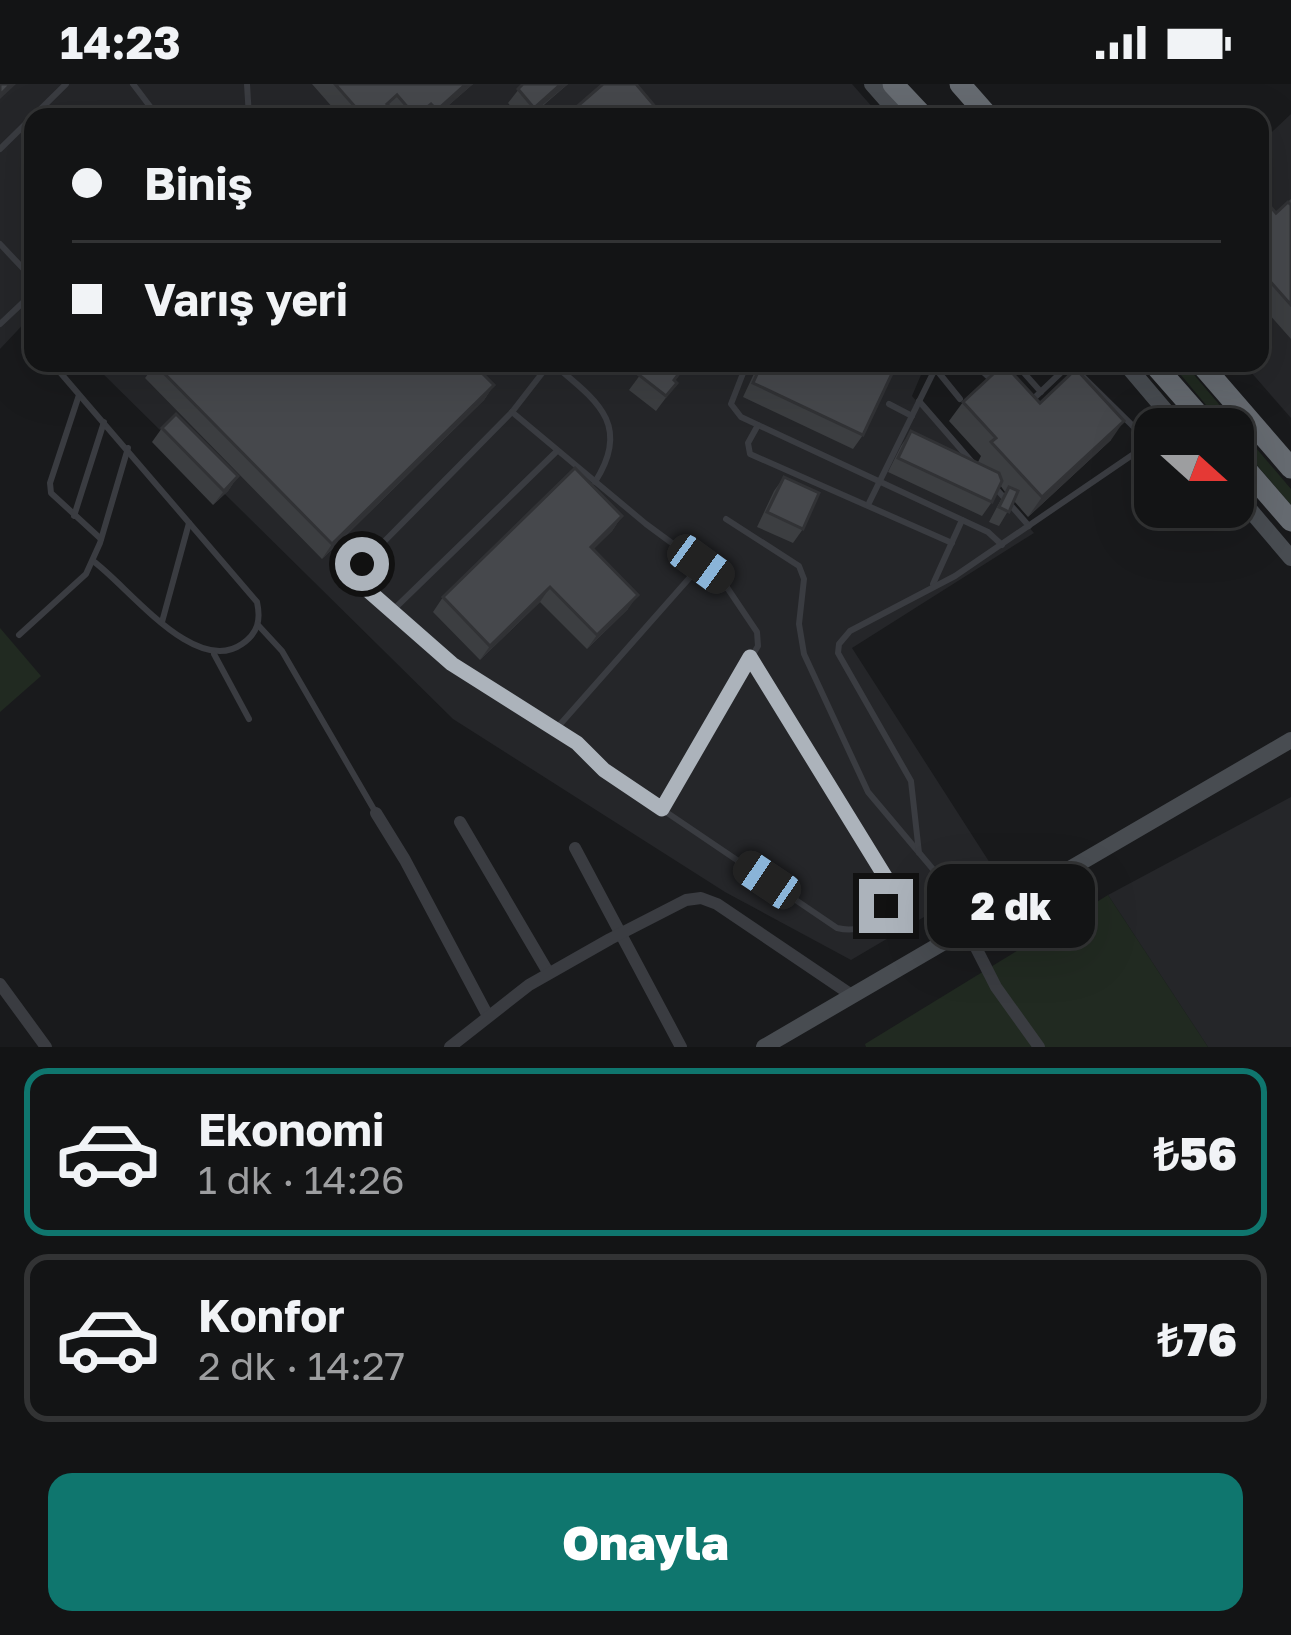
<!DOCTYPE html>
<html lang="tr">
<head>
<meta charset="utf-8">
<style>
  :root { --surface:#131415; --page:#202122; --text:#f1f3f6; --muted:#9d9ea0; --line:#323334; --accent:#0f766e }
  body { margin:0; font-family:"Golos Text",sans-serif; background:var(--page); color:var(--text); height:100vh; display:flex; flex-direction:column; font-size:45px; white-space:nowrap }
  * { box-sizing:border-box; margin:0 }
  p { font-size:39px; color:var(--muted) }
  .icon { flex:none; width:66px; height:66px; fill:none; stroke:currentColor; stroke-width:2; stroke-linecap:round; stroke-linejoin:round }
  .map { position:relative; height:963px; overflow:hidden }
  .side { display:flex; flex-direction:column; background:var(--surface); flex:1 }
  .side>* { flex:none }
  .guide { position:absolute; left:24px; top:24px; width:1245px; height:264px; border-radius:24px; box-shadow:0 12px 48px #0002,0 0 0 3px var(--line); display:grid; align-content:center; height:264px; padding:0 48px; background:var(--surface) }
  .needle { width:78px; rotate:111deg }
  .controls { position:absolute; left:1134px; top:324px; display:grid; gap:24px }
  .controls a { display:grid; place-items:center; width:120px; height:120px; border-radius:24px; background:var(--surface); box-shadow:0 12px 48px #0002,0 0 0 3px var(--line); font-size:60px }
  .end { position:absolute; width:54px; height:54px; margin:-27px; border:15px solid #acb3bb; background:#111; box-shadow:0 0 0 6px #111 }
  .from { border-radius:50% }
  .bubble { position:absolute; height:84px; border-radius:24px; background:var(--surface); box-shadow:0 12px 48px #0002,0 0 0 3px var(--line); font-size:39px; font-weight:800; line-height:84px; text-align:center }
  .car { position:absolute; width:36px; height:72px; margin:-36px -18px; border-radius:15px; box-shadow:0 0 9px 3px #0007; background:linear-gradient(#222 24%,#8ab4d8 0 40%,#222 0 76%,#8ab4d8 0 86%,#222 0) }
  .guide b { display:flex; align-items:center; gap:42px; height:114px; font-size:45px }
  .guide b+b { border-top:3px solid var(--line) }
  .guide i { width:30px; height:30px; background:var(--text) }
  ul { padding:21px 0 0; list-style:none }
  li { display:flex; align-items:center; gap:36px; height:168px; margin:0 24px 18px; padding:0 24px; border:6px solid var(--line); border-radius:24px }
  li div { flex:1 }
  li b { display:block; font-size:45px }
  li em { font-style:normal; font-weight:800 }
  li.current { border-color:var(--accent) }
  li>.icon { width:108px; height:108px; stroke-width:1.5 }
  .action { display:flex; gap:24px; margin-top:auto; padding:24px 48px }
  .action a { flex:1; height:138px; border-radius:24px; background:var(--accent); color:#fff; font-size:48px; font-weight:800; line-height:138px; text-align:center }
  .status { display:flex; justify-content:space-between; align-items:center; height:84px; padding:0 60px; background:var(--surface); direction:ltr }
  .status svg { height:33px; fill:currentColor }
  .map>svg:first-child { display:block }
  .built { fill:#252629 }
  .green { fill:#212a21 }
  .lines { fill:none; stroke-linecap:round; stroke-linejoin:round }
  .lane { stroke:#3a3c41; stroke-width:6 }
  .street { stroke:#3a3c41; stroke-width:12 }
  .secondary { stroke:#484c51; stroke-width:16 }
  .highway { stroke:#666b71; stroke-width:21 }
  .wall { fill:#3c3e41 }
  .shaded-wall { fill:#313235 }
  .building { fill:#46484c; stroke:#313235; stroke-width:3 }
  .route { stroke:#acb3bb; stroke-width:15 }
</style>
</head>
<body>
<div class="status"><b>14:23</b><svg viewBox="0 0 49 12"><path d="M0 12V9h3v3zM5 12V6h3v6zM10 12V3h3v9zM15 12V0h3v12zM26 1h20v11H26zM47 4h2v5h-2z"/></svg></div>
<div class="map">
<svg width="1291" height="963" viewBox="0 0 1291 963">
  <rect width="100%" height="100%" fill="#191a1c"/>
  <g class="built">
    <path d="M0,0H852L881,33H33V230L0,265Z"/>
    <path d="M1291,30V334L1243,279H1260V59Z"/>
    <path d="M92,279H926L912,312L1034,449L852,564L997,790L851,876L725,808L453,635Z"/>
    <path d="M1291,713V963H1208L1108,811Z"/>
  </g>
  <g class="green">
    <path d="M1171,279H1184L1291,405V421L1233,353V345H1226Z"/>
    <path d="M0,544L41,592L0,628Z"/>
    <path d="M1108,811L1208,963H866L865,960Z"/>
  </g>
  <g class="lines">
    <g class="lane">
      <path d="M133,0L158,33"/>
      <path d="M247,0L249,33"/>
      <path d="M0,65L66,0"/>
      <path d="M0,160L33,195"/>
      <path d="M0,240L33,209"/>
      <path d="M52,279L257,518C261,536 258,549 242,560C195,593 128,502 93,477"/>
      <path d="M550,279L512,328L362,480L358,489L362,501L452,581L576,659L604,686L837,844C859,849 875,841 887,822L886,794L750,573"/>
      <path d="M552,279C594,315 633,339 595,398"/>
      <path d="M747,279L731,320L741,333L988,448L1002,461"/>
      <path d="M973,279L992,296"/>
      <path d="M1015,279L1041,308"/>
      <path d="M935,284L960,315"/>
      <path d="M79,311L50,399L51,409L101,455"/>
      <path d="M919,317L972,378"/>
      <path d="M1029,319L1070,280"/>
      <path d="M889,320L912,332"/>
      <path d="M512,328L646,440L722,496L757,548L758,562L662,725"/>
      <path d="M758,341L748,359L750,370L952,459"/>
      <path d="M993,401L1029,442"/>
      <path d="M868,421L938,279"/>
      <path d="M74,432L104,338"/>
      <path d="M726,435L799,482L804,495L799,540L804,570L868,708L937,790L970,838"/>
      <path d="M933,500L962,436"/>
      <path d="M392,527L557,367"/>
      <path d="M162,538L189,439"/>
      <path d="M258,541L282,567L376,729"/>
      <path d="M19,551L86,490L100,459L128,364"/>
      <path d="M214,570L249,635"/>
      <path d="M556,645L700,482"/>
      <path d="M919,769L911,697L838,569L839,560L850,547L955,492L1141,365V350L1069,279"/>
    </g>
    <g class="street">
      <path d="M376,729L405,776L488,932"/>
      <path d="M460,738L548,888"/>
      <path d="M575,764L681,963"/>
      <path d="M967,846L996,903L1039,963"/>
      <path d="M0,900L46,963"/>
      <path d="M450,963L529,901L610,855L686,816L701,814L717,820L853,912"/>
    </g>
    <g class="secondary">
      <path d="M872,0L901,33"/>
      <path d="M1125,279L1181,345"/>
      <path d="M1233,406L1291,474"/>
      <path d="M764,963L1291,656"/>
    </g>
    <g class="highway">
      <path d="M893,0L924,33"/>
      <path d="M960,0L989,33"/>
      <path d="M1153,279L1211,345"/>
      <path d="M1200,279L1291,384"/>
      <path d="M1233,370L1291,437"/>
    </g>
  </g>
  <g class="wall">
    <path d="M312,0H473L435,33H393L389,28L386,33H341Z"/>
    <path d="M523,0H568L530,33H520L508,19Z"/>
    <path d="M1260,111L1276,129L1291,115V255L1260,220Z"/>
    <path d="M153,279H483L477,284L494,301L484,316L322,475L145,294L155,281Z"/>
    <path d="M649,279L654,281L656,279H689L674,297L677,299L656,327L629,306Z"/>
    <path d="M759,279L820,280L897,279L863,351L853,365L743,313Z"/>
    <path d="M963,318L1040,319L1111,356L1028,433L1014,417L999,442L989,438L1005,408L1000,401L992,418L982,432L888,388L901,362L911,347L980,380L978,378L981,372L949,337Z"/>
    <path d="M162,344L238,392L228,407L213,421L152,358Z"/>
    <path d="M784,393L803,445L793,459L757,443L774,407Z"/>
    <path d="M622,432L612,447L593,465L628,525L587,565L540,518L480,576L433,528L443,513Z"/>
  </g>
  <g class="shaded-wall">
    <path d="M11,0H16L0,15V11Z"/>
    <path d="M466,0H473L435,33H432L437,26Z"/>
    <path d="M561,0H568L528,33L534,24Z"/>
    <path d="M494,301L484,316L322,475L332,460Z"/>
    <path d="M1124,337L1111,356L1028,433L1042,413Z"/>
    <path d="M238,392L228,407L213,421L224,407Z"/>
    <path d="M622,432L612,447L581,478L591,463Z"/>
    <path d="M550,503L540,518L480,576L490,562Z"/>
    <path d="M638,511L628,525L587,565L597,551Z"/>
  </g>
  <g class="building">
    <path d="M0,0H11L0,11Z"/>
    <path d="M335,0H466L437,26L431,20L416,33L397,11L387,20L392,25L383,33H364Z"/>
    <path d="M523,0H561L534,24L518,5Z"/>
    <path d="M603,0H636L658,26L650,33H565Z"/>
    <path d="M1260,111L1276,129L1288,118L1291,121V221L1260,186Z"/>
    <path d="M478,279L475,282L494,301L332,460L155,280Z"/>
    <path d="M649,279L654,281L656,279H687L674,296L677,299L666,312L639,291Z"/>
    <path d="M762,279H817L823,282L824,279H897L863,351L753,299Z"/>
    <path d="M1004,280L1040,319L1076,285L1124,337L1042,413L991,358L996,354L963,318Z"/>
    <path d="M176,330L238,392L224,407L162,344Z"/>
    <path d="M911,347L999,389L1002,397L992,418L898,374Z"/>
    <path d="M575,384L622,432L591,463L638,511L597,551L550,503L490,562L443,513Z"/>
    <path d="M784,393L819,409L803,445L767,428Z"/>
    <path d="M1009,403L1018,407L1009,428L999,423Z"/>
  </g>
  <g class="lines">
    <path class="route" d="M362,480L358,488L362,501L452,580L577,659L604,686L662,725L750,573L886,794V822"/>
  </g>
</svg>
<div class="controls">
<a><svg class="needle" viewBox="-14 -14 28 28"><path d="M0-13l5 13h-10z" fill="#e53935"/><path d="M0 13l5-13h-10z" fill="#9d9ea0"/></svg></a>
</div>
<i class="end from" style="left:362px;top:480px"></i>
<i class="end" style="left:886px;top:822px"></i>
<div class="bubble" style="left:927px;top:780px;width:168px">2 dk</div>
<i class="car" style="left:701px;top:480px;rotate:126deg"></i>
<i class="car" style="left:767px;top:796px;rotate:304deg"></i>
<div class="guide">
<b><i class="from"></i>Biniş</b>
<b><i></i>Varış yeri</b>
</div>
</div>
<section class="side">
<ul>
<li class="current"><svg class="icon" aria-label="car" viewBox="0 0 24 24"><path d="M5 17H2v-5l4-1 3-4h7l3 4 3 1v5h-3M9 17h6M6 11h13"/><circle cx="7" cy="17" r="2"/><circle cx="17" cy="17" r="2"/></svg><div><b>Ekonomi</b><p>1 dk · 14:26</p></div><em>₺56</em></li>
<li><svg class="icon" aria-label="car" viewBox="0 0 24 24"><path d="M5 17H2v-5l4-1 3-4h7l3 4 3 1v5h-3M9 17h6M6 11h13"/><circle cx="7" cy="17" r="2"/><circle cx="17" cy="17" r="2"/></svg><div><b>Konfor</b><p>2 dk · 14:27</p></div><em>₺76</em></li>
</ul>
<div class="action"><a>Onayla</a></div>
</section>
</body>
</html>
